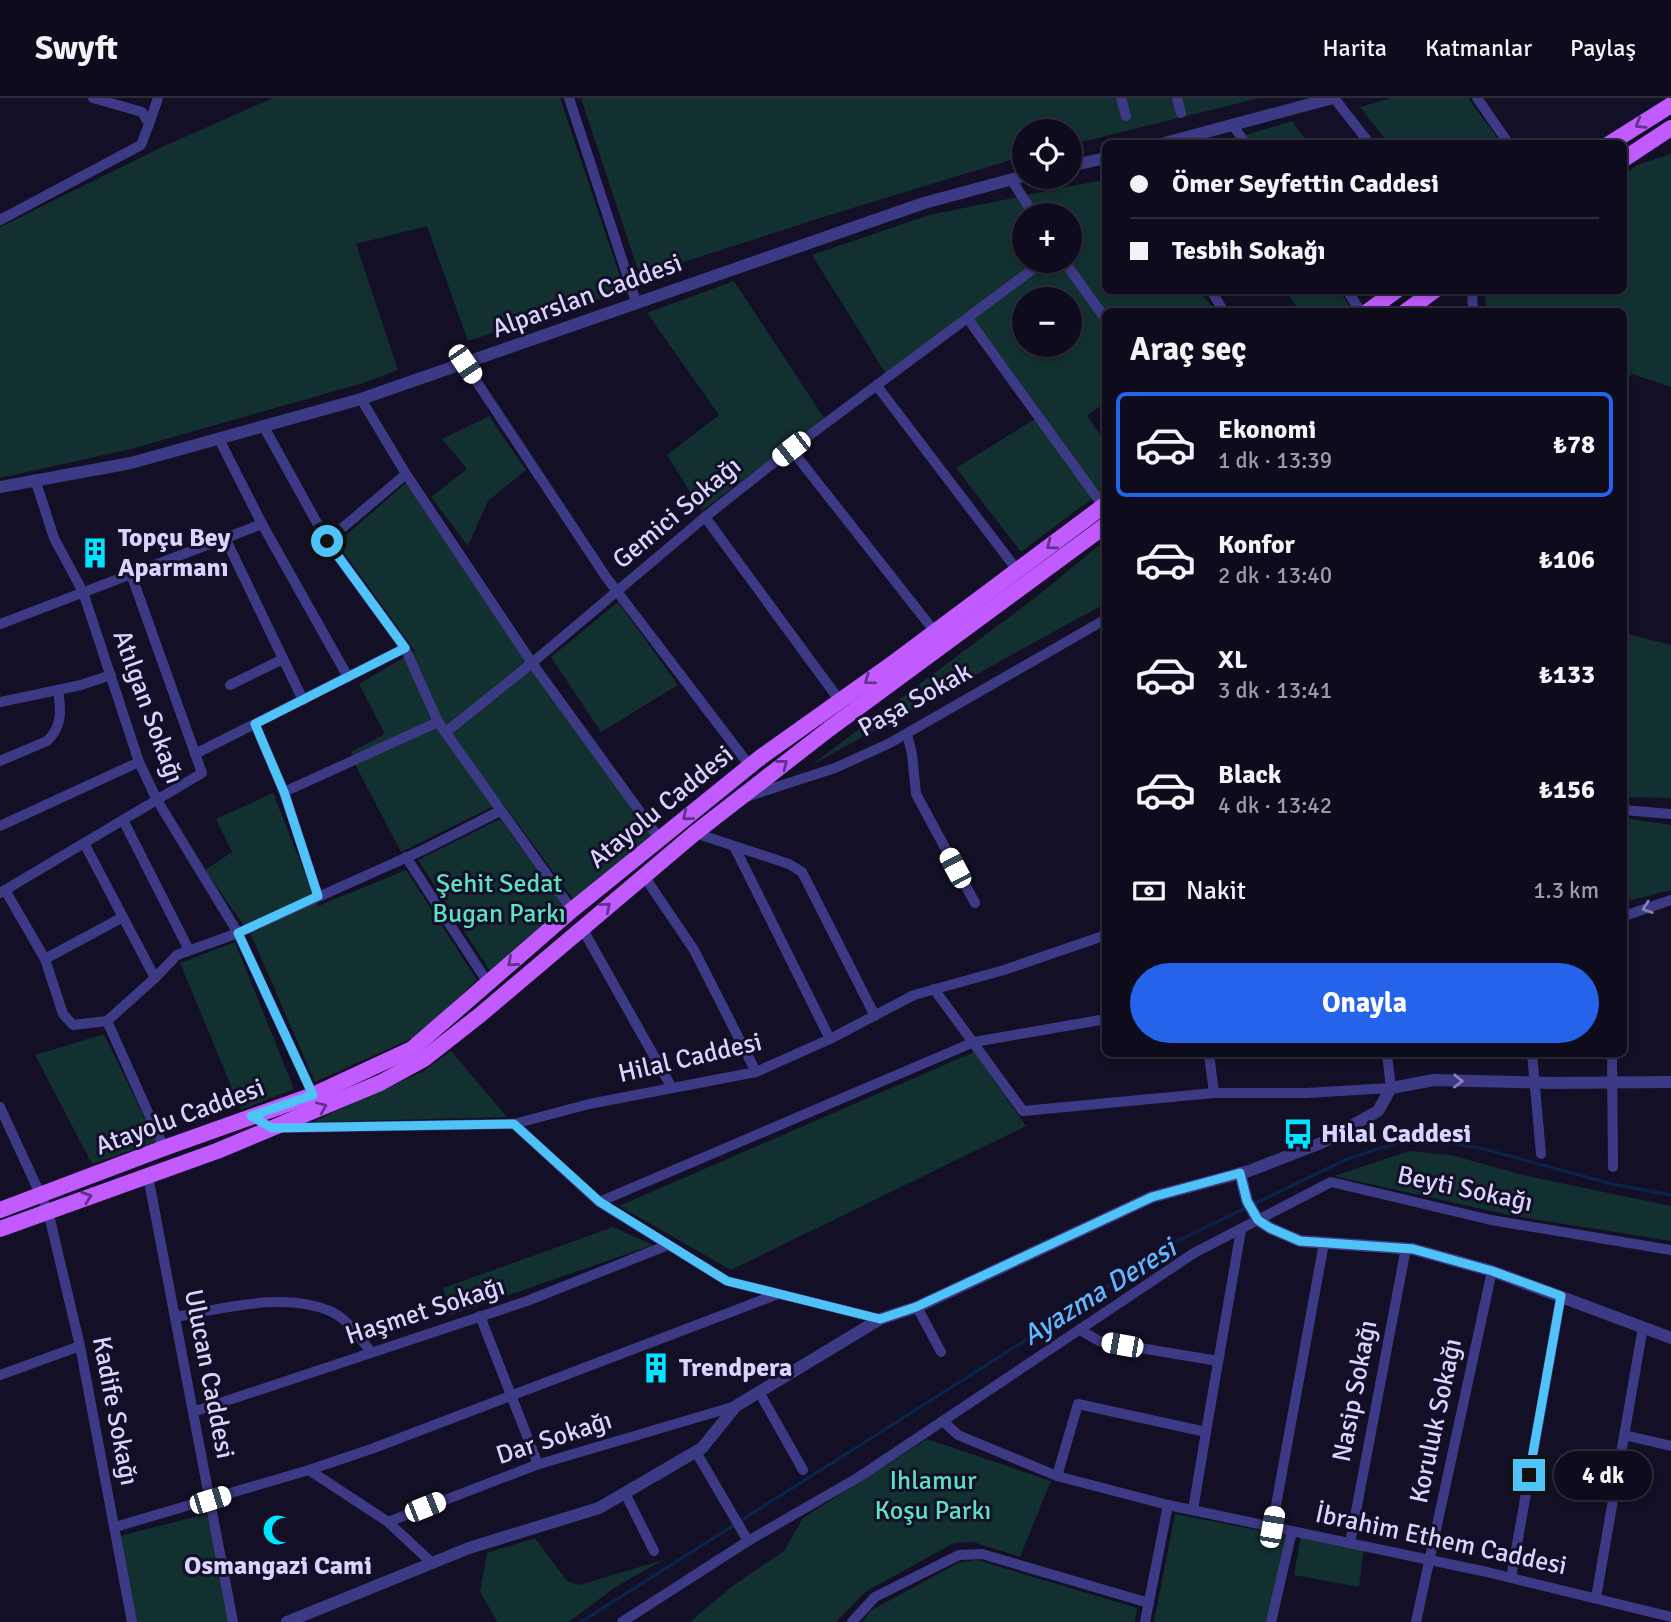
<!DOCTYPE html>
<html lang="tr">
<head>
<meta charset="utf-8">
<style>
  :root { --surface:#0e0b1c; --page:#1c1929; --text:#f1f3f6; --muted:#9b9ba3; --line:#2e2b3b; --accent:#2563eb }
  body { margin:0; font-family:Signika,sans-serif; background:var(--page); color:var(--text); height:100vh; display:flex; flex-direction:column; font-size:26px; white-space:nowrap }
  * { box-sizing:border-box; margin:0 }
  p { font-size:23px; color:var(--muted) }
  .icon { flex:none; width:38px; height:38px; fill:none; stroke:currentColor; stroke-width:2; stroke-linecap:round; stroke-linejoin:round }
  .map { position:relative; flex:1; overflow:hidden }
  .side { position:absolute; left:1102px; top:210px; width:525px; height:749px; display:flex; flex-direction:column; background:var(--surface); border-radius:10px; box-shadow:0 4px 10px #0003,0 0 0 2px var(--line) }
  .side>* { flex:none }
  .hud { position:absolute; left:1102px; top:42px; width:525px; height:154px; border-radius:10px; box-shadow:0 4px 10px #0003,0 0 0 2px var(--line); display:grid; align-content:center; height:154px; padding:0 28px; background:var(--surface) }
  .controls { position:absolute; left:1012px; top:21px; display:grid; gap:14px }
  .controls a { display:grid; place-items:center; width:70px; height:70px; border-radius:50%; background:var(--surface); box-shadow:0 4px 10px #0003,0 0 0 2px var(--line); font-size:35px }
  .end { position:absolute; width:32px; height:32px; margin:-16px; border:9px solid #4fc3f7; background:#111; box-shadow:0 0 0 4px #111 }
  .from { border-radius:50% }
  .bubble { position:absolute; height:49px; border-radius:24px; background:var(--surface); box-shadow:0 4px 10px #0003,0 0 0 2px var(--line); font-size:23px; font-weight:700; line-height:49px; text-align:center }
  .car { position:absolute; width:21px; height:42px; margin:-21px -10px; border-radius:9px; box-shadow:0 0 5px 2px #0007; background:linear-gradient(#fff 24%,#345 0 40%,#fff 0 76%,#345 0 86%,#fff 0) }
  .hud b { display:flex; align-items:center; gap:24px; height:66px; font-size:26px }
  .hud b+b { border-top:2px solid var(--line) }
  .hud i { width:18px; height:18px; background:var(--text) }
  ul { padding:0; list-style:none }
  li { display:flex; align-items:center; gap:21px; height:105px; margin:0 14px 10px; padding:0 14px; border:4px solid transparent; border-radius:10px }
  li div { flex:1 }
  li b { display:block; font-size:26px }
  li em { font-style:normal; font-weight:700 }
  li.on { border-color:var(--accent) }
  li>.icon { width:63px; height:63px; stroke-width:1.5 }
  h2 { padding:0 28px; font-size:32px; line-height:84px }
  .pay { display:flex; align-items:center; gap:18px; height:77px; padding:0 28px; font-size:26px }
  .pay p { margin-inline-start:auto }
  .cta { display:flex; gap:14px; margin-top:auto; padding:14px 28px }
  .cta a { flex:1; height:80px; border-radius:42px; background:var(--accent); color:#fff; font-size:28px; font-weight:700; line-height:80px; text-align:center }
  header { display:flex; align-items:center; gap:42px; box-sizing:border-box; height:98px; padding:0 35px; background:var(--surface); border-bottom:2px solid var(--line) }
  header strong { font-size:33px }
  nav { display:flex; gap:38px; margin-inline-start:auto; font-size:24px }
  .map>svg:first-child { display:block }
  .green { fill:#12302f; fill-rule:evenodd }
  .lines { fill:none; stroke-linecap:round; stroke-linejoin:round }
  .stream { stroke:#0c2248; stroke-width:3.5 }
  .minor { stroke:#3d3a85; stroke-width:10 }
  .tertiary { stroke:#3d3a85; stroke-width:12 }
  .primary { stroke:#c25bff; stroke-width:16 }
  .oneway { stroke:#623188 }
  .oneway2 { stroke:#837fbc }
  .route { stroke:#4fc3f7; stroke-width:9 }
  .labels { text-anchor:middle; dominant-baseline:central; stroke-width:6; stroke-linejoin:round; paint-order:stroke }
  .street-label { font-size:26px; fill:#d9d4ff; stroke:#130f26 }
  .poi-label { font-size:26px; font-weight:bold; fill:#d9d4ff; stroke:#130f26; text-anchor:start }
  .park-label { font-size:26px; fill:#5fe0c0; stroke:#130f26 }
  .water-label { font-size:28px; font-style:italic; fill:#62b6ff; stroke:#130f26 }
</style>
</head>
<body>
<header>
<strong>Swyft</strong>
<nav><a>Harita</a><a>Katmanlar</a><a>Paylaş</a></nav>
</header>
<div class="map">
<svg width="1671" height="1524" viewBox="0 0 1671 1524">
  <rect width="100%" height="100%" fill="#130f26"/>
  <g class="green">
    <path d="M273,0H560L625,193L468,243L427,128L356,146L398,272L360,286L131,351L0,380V129L164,48Z"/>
    <path d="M581,0H1260L1069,47V33H1024V58L833,116L640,178Z"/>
    <path d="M1391,0H1468L1501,45H1388L1360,9Z"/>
    <path d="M1292,23L1307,44L1216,46Z"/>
    <path d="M1671,56V289L1632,276L1624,287V214L1486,213L1485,193L1624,192V77L1637,67Z"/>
    <path d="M1106,81V192L1200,193L1215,213L1106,214V304L1087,318L1106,345V390L1021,454L956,370L1043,316L968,213L886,276L812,157L929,117ZM1024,117H1069V163H1024ZM1024,201H1069V247H1024Z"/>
    <path d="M734,183L824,320L702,413L667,357L719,317L647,215Z"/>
    <path d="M1285,193H1339L1354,213H1300Z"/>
    <path d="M489,318L526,372L488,403L468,448L431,399L467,371L442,341Z"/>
    <path d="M406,385L655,734L573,801L502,704L401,754L357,670L351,654L385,636L359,586L415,553L337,445Z"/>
    <path d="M1106,442V505L810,668L1036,499Z"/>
    <path d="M618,504L678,587L601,634L551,559Z"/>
    <path d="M1624,535L1671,547V700L1624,699Z"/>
    <path d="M273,695L318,808L406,772L477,882L417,938L315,984L252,839L205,772L232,754L216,721Z"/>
    <path d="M1624,720L1671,727V792L1624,804Z"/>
    <path d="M500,721L564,809L490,873L418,762Z"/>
    <path d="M235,844L294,991L241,1012L180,865Z"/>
    <path d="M104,936L156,1044L92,1066L35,957Z"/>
    <path d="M451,953L507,1019L312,1024L424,973Z"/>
    <path d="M974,954L1026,1028L731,1172L619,1108Z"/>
    <path d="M1409,1053L1451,1057L1527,1078L1671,1108V1143L1509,1117L1334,1078Z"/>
    <path d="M613,1129L653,1147L451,1217L443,1190Z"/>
    <path d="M927,1341L1051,1383L1020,1459L973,1444L954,1445L865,1494L836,1524H690L731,1489L784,1453L803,1420Z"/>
    <path d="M207,1416L232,1524H137L120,1438Z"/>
    <path d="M1175,1416L1287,1438L1267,1524H1154Z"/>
    <path d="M1301,1438L1364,1449L1359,1489L1294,1477Z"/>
    <path d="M535,1440L567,1483L579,1487L663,1462L614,1490L569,1524H497L480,1493L487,1455Z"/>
    <path d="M977,1462L1137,1510L1135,1524H863L870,1513L958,1465Z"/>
  </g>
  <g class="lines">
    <path class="stream" d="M581,1524L1037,1235L1173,1145L1345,1062L1399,1044H1444L1480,1050L1612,1086L1671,1097"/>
    <g class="minor">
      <path d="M569,0L636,204"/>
      <path d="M1121,0L1126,18"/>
      <path d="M1177,0L1181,15"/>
      <path d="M1334,0L1370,46"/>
      <path d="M1477,0L1509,46"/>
      <path d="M149,26L158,0"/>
      <path d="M1232,26L1246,46"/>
      <path d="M1011,81L1034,117"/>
      <path d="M0,122L141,47L149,26L142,14L93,0"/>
      <path d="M1064,163L1106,222"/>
      <path d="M1211,192L1224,214"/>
      <path d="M1347,192L1361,214"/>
      <path d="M1472,192L1473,214"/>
      <path d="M968,221L1103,408"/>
      <path d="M465,266L606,479L750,668"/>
      <path d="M877,288L1017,472"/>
      <path d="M264,329L327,443L405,550L438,624L572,812"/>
      <path d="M791,351L935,534"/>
      <path d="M406,376L532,565L659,740"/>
      <path d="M35,381L54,440L83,494L139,664L157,702L238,835L313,997"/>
      <path d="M705,419L840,603"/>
      <path d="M262,426L348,579"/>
      <path d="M225,440L303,602"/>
      <path d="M327,443L406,376L361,301"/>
      <path d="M0,526L262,426L219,341"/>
      <path d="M230,587L283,561"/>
      <path d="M0,604L81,587L111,577"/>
      <path d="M255,626L284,694L318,798"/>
      <path d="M446,634L532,565L705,419L791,351L1044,163"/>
      <path d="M907,636L912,656L916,696L975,805"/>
      <path d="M195,656L405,550"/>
      <path d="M0,663L47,643C63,628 61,612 58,592"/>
      <path d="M284,694L438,624"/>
      <path d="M746,699L835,670L890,645L1106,521"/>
      <path d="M1624,712L1671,716"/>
      <path d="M123,722L189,852"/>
      <path d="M0,728L139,664"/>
      <path d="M695,735L789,766L802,774L875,918"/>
      <path d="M84,745L155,880"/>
      <path d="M734,748L830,941"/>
      <path d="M406,759L488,885"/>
      <path d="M644,778L694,852L756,974"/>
      <path d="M5,792L45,861"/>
      <path d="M0,795L202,675L131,476"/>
      <path d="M1624,818L1671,802"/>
      <path d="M582,830L672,990"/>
      <path d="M934,891L1023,1013L1214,995H1306L1391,990L1387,956"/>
      <path d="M107,923L73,927L63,916L45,861L123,819"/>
      <path d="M1209,956L1214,995"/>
      <path d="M1532,956L1541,1056"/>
      <path d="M1612,956L1613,1069"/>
      <path d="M0,1009L48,1113L80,1248L132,1524"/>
      <path d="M514,1026L589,1006L756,974L830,941L914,897L1004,872L1106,837"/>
      <path d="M279,1030L514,1026L599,1104L727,1183L880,1221"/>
      <path d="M164,1050L107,923L155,880L177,857L238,835L423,752L500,713"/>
      <path d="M148,1078L233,1524"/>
      <path d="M599,1104L974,944L1106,921"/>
      <path d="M917,1209L941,1254"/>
      <path d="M480,1218L536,1361V1367"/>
      <path d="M175,1219C221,1211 285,1193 330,1213C348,1221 359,1239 371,1254"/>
      <path d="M1080,1232L1099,1243L1218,1263"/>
      <path d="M0,1277L80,1248"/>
      <path d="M759,1294L803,1372"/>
      <path d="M193,1314L527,1203L668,1147"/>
      <path d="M943,1323L958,1337L1057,1378L1168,1407L1487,1474L1671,1519"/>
      <path d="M1624,1337L1671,1348"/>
      <path d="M696,1354L748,1443"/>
      <path d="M1057,1378L1078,1306L1206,1334L1241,1132"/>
      <path d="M625,1395L654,1453"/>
      <path d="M1193,1412L1206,1334"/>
      <path d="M388,1424L536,1367L736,1308"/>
      <path d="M115,1429L309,1372"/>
      <path d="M1272,1429L1324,1145"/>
      <path d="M1350,1445L1406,1150"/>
      <path d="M432,1465L388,1424L309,1372L374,1350L778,1196"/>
      <path d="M1511,1480L1561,1198"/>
      <path d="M1596,1500L1643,1229"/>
      <path d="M622,1524L748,1443L859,1379L1194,1155L1331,1084L1491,1122L1671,1152"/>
      <path d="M852,1524L875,1499L959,1457L982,1456L1149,1505"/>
      <path d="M1145,1524L1168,1407"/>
      <path d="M1271,1524L1292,1433"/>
      <path d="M1416,1524L1492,1173"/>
    </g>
    <g class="tertiary">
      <path d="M1161,46L1333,0"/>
      <path d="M1069,68L1106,60"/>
      <path d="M0,389L131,365L361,301L924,105L1024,78"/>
      <path d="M1240,1075L1247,1103L1258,1122L1270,1130L1300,1143L1413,1151L1492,1173L1671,1240"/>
      <path d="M287,1524L469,1450L599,1410L702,1350L736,1308L880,1221L917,1209L1152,1099L1249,1073L1321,1045L1378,1013L1391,990L1434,982L1553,985L1671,984"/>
    </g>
    <g class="primary">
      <path d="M1609,46L1671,7"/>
      <path d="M1624,61L1671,30"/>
      <path d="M1367,214L1397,192"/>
      <path d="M1405,214L1435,192"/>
      <path d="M0,1112L164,1050L313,997L412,951L572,812L761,659L896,563L1106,406"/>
      <path d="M0,1131L217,1053L380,985L424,961L480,917L695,735L829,631L1106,427"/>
    </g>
  </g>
  <defs><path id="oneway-chevron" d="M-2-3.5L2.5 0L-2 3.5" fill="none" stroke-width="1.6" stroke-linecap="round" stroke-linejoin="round" transform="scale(1.75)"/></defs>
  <g class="oneway">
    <use href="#oneway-chevron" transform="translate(1640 26) rotate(148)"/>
    <use href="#oneway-chevron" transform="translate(1051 447) rotate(143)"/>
    <use href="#oneway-chevron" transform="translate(869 582) rotate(144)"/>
    <use href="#oneway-chevron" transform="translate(783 666) rotate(-38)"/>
    <use href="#oneway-chevron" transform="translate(687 718) rotate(141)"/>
    <use href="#oneway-chevron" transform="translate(606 809) rotate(-40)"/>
    <use href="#oneway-chevron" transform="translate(512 864) rotate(139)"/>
    <use href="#oneway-chevron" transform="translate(322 1009) rotate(-23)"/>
    <use href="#oneway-chevron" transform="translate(87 1099) rotate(-19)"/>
  </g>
  <g class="oneway2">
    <use href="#oneway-chevron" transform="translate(1647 810) rotate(161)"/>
    <use href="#oneway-chevron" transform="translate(1458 983) rotate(1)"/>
  </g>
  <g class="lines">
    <path class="route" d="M327,443L405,550L255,626L284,694L318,798L238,835L313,997L251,1018L272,1030L514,1026L600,1104L727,1183L880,1221L916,1209L1152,1099L1240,1075L1247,1103L1258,1122L1270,1130L1300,1143L1413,1151L1492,1173L1561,1198L1529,1377"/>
  </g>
  <defs>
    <g id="building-bare" transform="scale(2.415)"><path d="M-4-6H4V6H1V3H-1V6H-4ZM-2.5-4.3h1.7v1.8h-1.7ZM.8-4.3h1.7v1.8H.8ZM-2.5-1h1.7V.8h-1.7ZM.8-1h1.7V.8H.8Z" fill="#00e5ff" stroke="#130f26" stroke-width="2.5" paint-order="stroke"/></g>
    <g id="bus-bare" transform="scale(2.415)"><path d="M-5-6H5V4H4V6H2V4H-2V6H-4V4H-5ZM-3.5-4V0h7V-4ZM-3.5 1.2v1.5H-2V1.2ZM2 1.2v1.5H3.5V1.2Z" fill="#00e5ff" stroke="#130f26" stroke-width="2.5" paint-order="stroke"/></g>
    <g id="mosque-bare" transform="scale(2.415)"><path d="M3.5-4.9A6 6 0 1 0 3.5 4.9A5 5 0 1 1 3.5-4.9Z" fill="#00e5ff" stroke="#130f26" stroke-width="2.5" paint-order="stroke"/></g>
  </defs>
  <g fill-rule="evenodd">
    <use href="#building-bare" x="95" y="455"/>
    <use href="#bus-bare" x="1298" y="1036"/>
    <use href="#building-bare" x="656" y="1270"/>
    <use href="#mosque-bare" x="278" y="1432"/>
  </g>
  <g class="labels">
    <g class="street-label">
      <text transform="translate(587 198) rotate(-20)">Alparslan Caddesi</text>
      <text transform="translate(677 415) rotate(-40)">Gemici Sokağı</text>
      <text transform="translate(915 602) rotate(-29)">Paşa Sokak</text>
      <text transform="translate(148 609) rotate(70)">Atılgan Sokağı</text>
      <text transform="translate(661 709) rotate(-39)">Atayolu Caddesi</text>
      <text transform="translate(690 960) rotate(-13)">Hilal Caddesi</text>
      <text transform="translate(180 1019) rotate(-20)">Atayolu Caddesi</text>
      <text transform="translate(1465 1091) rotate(12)">Beyti Sokağı</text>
      <text transform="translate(425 1213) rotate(-18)">Haşmet Sokağı</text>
      <text transform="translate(209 1276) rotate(79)">Ulucan Caddesi</text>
      <text transform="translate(1355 1293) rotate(-79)">Nasip Sokağı</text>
      <text transform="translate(115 1313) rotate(79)">Kadife Sokağı</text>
      <text transform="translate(1436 1323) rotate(-78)">Koruluk Sokağı</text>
      <text transform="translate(554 1340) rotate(-18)">Dar Sokağı</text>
      <text transform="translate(1441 1442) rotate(12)">İbrahim Ethem Caddesi</text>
    </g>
    <g class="poi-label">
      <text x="118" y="440">Topçu Bey<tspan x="118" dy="30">Aparmanı</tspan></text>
      <text x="1321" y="1036">Hilal Caddesi</text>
      <text x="679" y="1270">Trendpera</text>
      <text x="278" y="1468" text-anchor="middle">Osmangazi Cami</text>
    </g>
    <g class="park-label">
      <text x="499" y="786">Şehit Sedat<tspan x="499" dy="30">Bugan Parkı</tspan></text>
      <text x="933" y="1383">Ihlamur<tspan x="933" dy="30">Koşu Parkı</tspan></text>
    </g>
    <g class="water-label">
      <text transform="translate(1099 1194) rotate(-32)">Ayazma Deresi</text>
    </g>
  </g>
</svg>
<div class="controls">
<a><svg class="icon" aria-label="locate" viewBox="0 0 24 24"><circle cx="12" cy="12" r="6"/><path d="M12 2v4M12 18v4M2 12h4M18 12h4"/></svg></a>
<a>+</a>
<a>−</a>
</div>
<i class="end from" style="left:327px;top:443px"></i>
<i class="end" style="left:1529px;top:1377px"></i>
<div class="bubble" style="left:1554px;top:1353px;width:98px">4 dk</div>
<i class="car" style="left:465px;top:266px;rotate:146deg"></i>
<i class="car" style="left:791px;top:351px;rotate:232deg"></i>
<i class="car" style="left:955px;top:770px;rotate:332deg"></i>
<i class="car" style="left:1122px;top:1247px;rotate:280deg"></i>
<i class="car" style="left:210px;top:1402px;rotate:73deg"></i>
<i class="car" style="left:425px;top:1409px;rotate:68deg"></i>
<i class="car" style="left:1272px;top:1429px;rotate:10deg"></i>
<div class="hud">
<b><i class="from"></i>Ömer Seyfettin Caddesi</b>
<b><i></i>Tesbih Sokağı</b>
</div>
<section class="side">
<h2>Araç seç</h2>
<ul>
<li class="on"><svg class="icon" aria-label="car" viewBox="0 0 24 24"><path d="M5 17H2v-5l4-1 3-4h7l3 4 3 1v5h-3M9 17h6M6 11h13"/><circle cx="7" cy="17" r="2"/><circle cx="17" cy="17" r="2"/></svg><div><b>Ekonomi</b><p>1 dk · 13:39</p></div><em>₺78</em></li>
<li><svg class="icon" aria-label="car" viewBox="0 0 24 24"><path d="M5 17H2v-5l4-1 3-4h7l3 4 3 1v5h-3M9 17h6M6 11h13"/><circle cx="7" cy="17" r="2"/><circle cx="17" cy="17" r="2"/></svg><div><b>Konfor</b><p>2 dk · 13:40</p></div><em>₺106</em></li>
<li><svg class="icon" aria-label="car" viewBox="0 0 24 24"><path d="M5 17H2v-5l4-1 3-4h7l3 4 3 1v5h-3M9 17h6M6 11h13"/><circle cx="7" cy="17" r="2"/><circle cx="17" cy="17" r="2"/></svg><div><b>XL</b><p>3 dk · 13:41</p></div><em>₺133</em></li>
<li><svg class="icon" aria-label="car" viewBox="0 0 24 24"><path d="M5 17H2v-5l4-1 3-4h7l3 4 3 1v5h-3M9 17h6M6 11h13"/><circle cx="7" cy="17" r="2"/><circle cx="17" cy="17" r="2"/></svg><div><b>Black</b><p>4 dk · 13:42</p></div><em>₺156</em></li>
</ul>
<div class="pay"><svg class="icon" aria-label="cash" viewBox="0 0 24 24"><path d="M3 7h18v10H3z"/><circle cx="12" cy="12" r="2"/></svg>Nakit<p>1.3 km</p></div>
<div class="cta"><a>Onayla</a></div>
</section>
</div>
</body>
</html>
